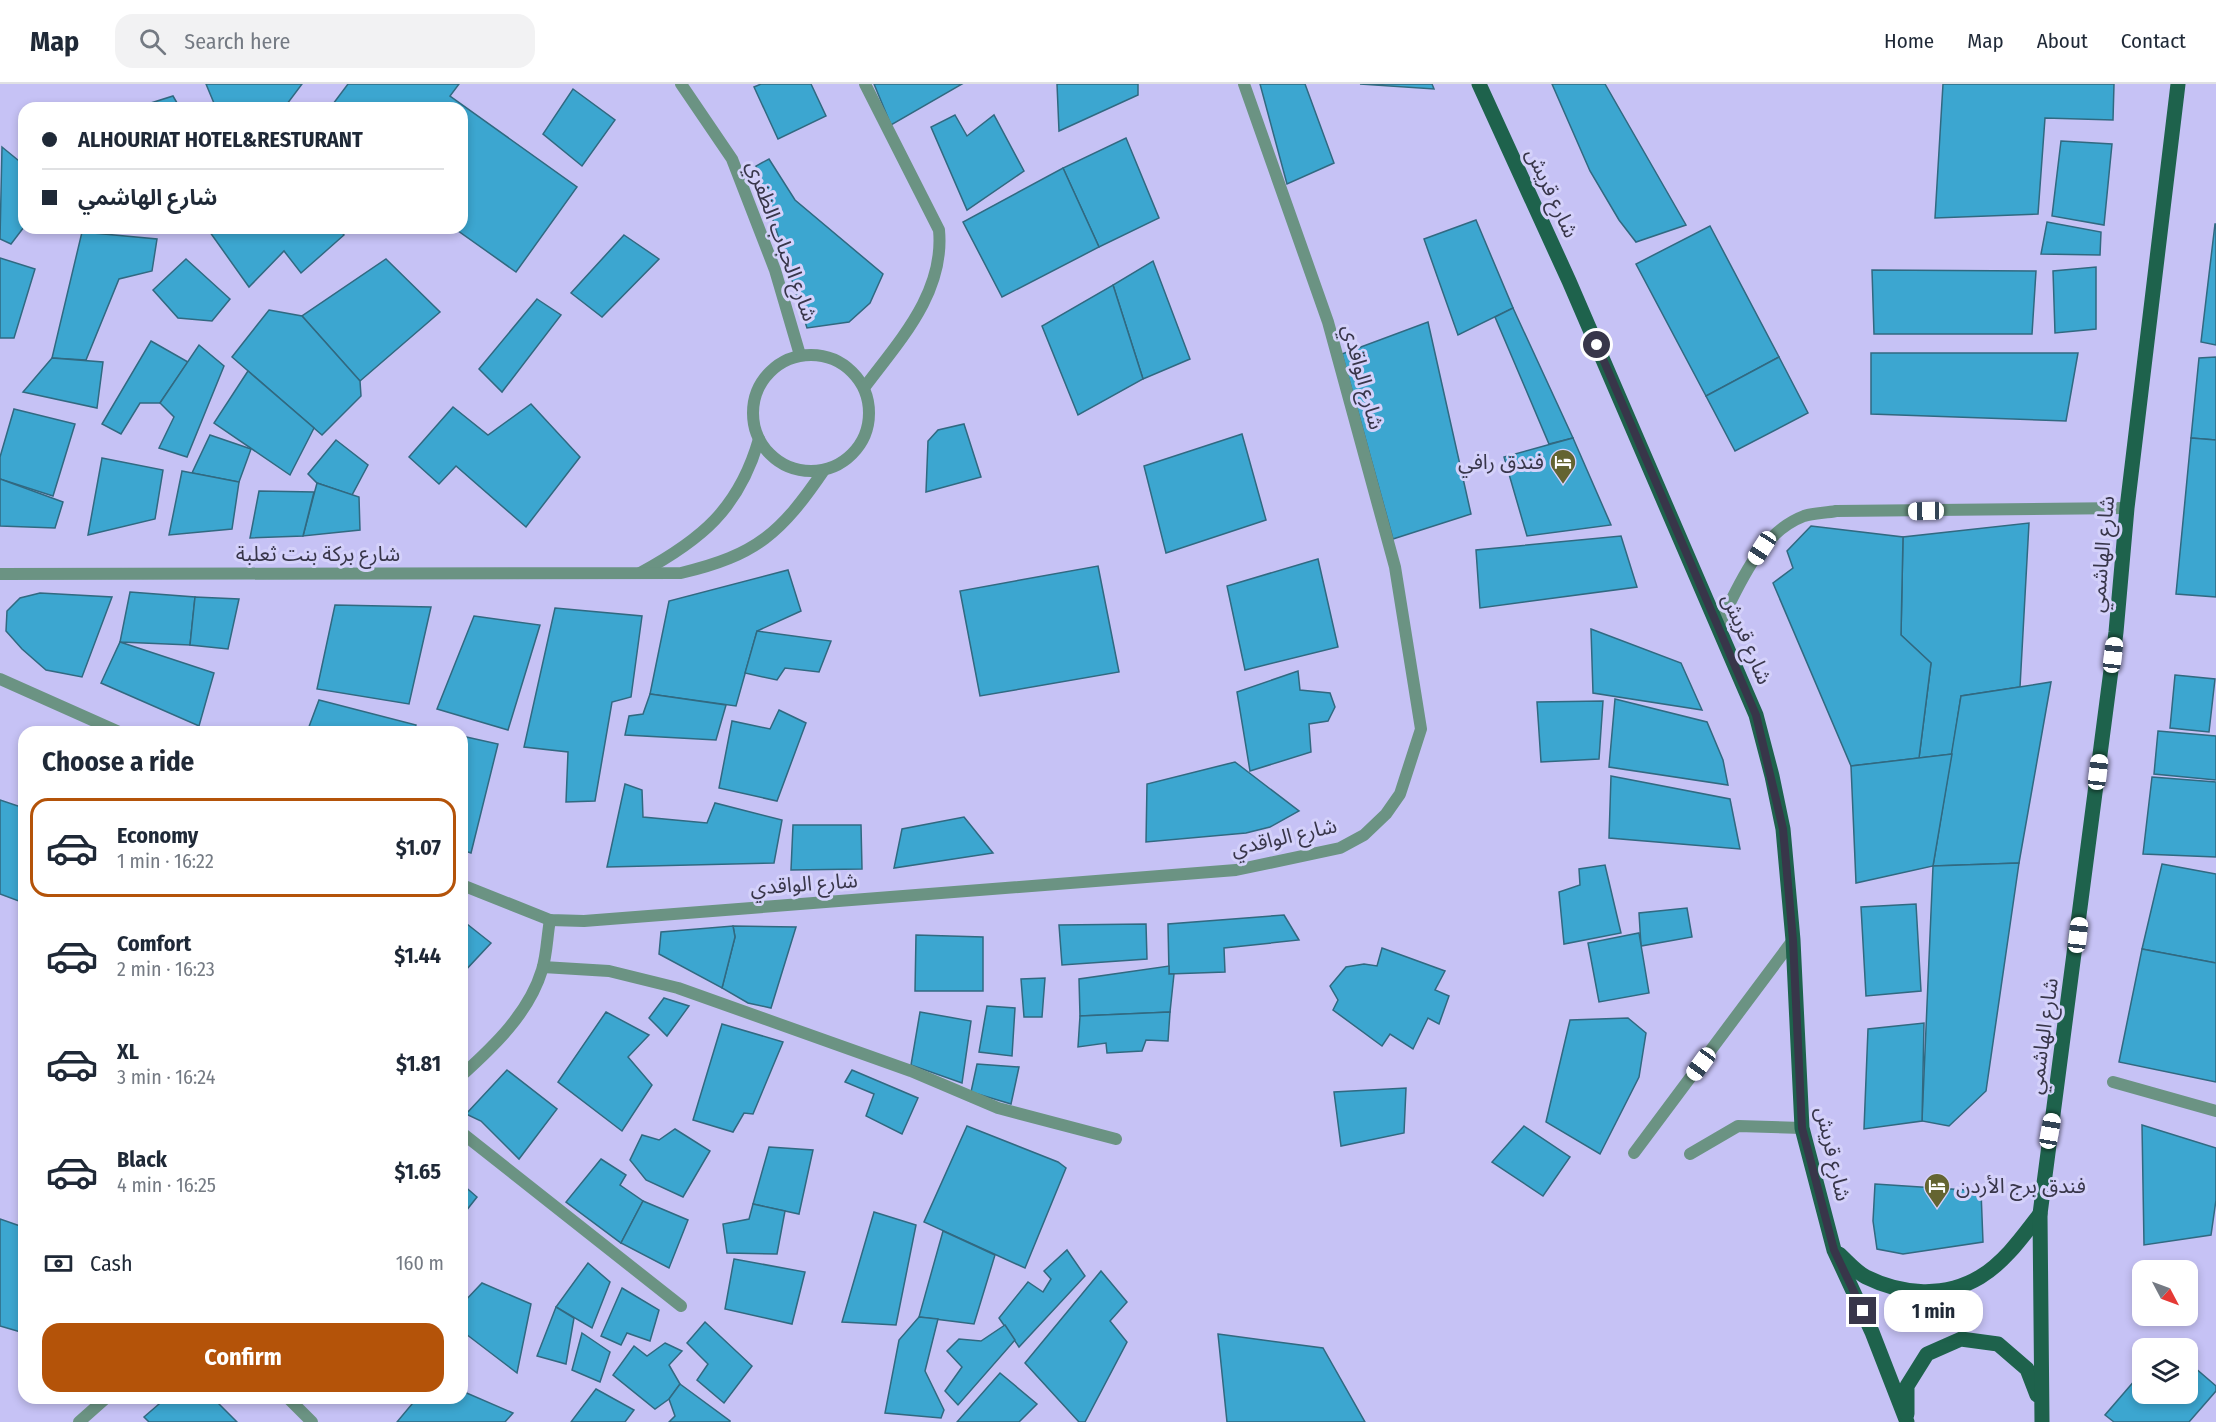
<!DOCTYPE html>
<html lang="en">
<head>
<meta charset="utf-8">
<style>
  :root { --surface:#fff; --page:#f2f2f3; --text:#1f2937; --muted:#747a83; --line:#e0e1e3; --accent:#b45309 }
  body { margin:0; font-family:"Fira Sans Condensed","Noto Sans Arabic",sans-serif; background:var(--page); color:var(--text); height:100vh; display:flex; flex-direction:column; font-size:22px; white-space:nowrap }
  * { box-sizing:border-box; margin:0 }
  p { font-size:20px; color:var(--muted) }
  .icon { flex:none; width:33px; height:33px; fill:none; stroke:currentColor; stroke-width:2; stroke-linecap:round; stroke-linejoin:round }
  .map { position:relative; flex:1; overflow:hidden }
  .sheet { position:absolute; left:18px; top:642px; width:450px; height:678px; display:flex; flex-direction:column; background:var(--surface); border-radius:18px; box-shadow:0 3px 9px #0003 }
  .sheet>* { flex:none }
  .guide { position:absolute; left:18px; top:18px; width:450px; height:132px; border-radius:18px; box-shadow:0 3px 9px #0003; display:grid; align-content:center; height:132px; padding:0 24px; background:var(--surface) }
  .needle { width:39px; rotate:131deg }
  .buttons { position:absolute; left:2132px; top:1176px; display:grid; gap:12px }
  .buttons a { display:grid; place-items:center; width:66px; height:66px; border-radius:12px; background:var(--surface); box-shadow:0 3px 9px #0003; font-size:30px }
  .end { position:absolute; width:27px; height:27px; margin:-14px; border:8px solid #38364a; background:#fff; box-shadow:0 0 0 3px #fff }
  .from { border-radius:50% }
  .bubble { position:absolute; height:42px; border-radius:18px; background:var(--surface); box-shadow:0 3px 9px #0003; font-size:20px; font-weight:700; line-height:42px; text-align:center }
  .car { position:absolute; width:18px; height:36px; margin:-18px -9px; border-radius:8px; box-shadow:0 0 4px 2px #0007; background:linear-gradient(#fff 24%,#345 0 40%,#fff 0 76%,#345 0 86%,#fff 0) }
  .guide b { display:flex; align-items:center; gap:21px; height:57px; font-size:22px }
  .guide b+b { border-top:2px solid var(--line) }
  .guide i { width:15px; height:15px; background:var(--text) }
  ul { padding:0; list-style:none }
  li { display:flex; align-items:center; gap:18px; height:99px; margin:0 12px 9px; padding:0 12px; border:3px solid transparent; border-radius:18px }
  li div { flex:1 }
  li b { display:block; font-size:22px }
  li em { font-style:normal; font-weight:700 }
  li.current { border-color:var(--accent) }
  li>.icon { width:54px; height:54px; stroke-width:1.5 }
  h2 { padding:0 24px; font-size:27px; line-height:72px }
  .pay { display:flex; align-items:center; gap:15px; height:66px; padding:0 24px; font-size:22px }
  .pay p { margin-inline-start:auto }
  .cta { display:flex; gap:12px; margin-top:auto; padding:12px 24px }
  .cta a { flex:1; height:69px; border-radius:18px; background:var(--accent); color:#fff; font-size:24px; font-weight:700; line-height:69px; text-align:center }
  header { display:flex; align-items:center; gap:36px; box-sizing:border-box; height:84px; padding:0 30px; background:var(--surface); border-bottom:2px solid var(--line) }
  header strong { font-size:28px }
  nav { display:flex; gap:33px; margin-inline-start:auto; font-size:21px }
  .search { width:420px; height:54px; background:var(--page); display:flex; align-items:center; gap:15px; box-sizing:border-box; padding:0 21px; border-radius:18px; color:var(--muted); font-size:22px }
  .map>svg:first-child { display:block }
  .building { fill:#3ca6d0; stroke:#316981; stroke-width:1.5 }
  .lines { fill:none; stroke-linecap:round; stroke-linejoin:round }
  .lane { stroke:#6b9383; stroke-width:12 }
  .street { stroke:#6b9383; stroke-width:12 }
  .primary { stroke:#1e624c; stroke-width:15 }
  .route { stroke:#38364a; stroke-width:8 }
  .labels { text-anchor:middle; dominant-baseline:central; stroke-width:6; stroke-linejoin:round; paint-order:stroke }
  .street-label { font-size:21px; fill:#38364a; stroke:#d4d1fa }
  .poi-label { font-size:21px; fill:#38364a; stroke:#d4d1fa; text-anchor:end }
</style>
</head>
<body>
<header>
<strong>Map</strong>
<div class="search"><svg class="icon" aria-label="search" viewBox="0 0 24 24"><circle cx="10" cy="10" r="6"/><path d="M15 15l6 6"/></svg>Search here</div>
<nav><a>Home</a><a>Map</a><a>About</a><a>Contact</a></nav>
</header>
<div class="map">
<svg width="2216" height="1338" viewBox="0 0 2216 1338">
  <rect width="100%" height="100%" fill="#c6c2f5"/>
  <g class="building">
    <path d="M206,0H302L284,24H216Z"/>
    <path d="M348,0H459L450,12L577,103L516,188L454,144H462V24H330Z"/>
    <path d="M761,0H811L826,32L778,55L754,3Z"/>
    <path d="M874,0H962L891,41Z"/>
    <path d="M1057,0H1138V11L1059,47Z"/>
    <path d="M1260,0H1305L1334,79L1287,100Z"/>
    <path d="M1360,0H1432L1434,5Z"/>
    <path d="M1552,0H1605L1686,141L1636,158L1619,136L1590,87Z"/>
    <path d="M1943,0H2114L2113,36L2045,34L2038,130L1935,134Z"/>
    <path d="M573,5L615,36L582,82L543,50Z"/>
    <path d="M173,12L180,24H135Z"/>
    <path d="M955,31L967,52L994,31L1024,87L967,126L931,43Z"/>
    <path d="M1126,54L1159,134L1099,163L1063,84Z"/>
    <path d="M2061,57L2112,60L2104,141L2052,132Z"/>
    <path d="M2,63L24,81V143L11,160L0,155Z"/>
    <path d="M769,75L795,116L883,190L870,219L849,238L807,244L756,82Z"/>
    <path d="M1063,84L1099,163L1002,213L963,138Z"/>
    <path d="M1476,136L1513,224L1458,251L1424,155Z"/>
    <path d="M2047,138L2101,148L2100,171L2041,170Z"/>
    <path d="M2215,140H2216V261L2201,258Z"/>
    <path d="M1710,142L1779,273L1706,312L1636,180Z"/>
    <path d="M207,144H339L344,151L301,189L284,167L249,203Z"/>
    <path d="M82,148L157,155L152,187L119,195L86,276L52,274Z"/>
    <path d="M624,151L659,175L602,233L571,209Z"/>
    <path d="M0,174L35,185L14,254H0Z"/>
    <path d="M186,175L230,215L212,237L178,234L153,206Z"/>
    <path d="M386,175L440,228L360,297L302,232Z"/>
    <path d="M1153,177L1190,275L1143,295L1113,201Z"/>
    <path d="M2096,183V245L2055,249L2053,187Z"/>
    <path d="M1872,186L2036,187L2032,250H1874Z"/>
    <path d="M1113,201L1143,295L1078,331L1042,242Z"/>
    <path d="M537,215L561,231L502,308L479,285Z"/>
    <path d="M1513,224L1573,354L1549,360L1495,233Z"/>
    <path d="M269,226L302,232L360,297L361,312L322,351L232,273Z"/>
    <path d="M1428,238L1471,430L1393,455L1342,270Z"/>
    <path d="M151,257L188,278L160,319H140L121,350L102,340Z"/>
    <path d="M199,261L224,282L187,373L159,364L174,333L160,319Z"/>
    <path d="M1871,269H2078L2066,337L1871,330Z"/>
    <path d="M1779,273L1808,329L1735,367L1706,312Z"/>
    <path d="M2216,273V356L2191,354L2199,274Z"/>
    <path d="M52,274L103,278L97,324L23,308Z"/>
    <path d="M248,287L314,344L290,391L214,339Z"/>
    <path d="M531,320L580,373L526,443L456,382L439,400L409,373L453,323L488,351Z"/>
    <path d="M14,325L75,340L53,412L0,395V373Z"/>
    <path d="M964,340L981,393L926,408L928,357L938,346Z"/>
    <path d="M1242,350L1266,436L1166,469L1144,382Z"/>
    <path d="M210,351L251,365L239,398L192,389Z"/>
    <path d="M1573,354L1611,441L1527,452L1504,373Z"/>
    <path d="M2191,354L2216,356V513L2176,510Z"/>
    <path d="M336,356L368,381L352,411L317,399L308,390Z"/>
    <path d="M102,374L163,386L155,435L88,451Z"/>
    <path d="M182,387L239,398L232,445L169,451Z"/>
    <path d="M0,395L63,418L55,444L0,442Z"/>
    <path d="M317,399L359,413L360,446L303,452Z"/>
    <path d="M259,407L314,408L303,452L250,454Z"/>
    <path d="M2029,439L2020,603L1961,612L1952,670L1919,674L1931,579L1901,551L1903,453Z"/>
    <path d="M1811,442L1903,453L1901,551L1931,579L1919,674L1851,682L1773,499L1793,484L1787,467Z"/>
    <path d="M1621,452L1637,503L1480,524L1476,466Z"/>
    <path d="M1318,475L1338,563L1245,586L1227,502Z"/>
    <path d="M1098,482L1119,588L980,612L960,507Z"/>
    <path d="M788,486L801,527L757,547L736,622L650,610L669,517Z"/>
    <path d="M130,508L195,513L190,561L120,558Z"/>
    <path d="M40,509L112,513L82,593L46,586L22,565L6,547L7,527L20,514Z"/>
    <path d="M195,513L239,515L228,565L190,561Z"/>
    <path d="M335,521L431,523L409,620L317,605Z"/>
    <path d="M555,524L642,532L631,613L612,618L595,717L566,718L568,668L524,663Z"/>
    <path d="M474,532L540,541L508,646L437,625Z"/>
    <path d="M1591,545L1681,579L1702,626L1593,609Z"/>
    <path d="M757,547L831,557L819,588L785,584L777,596L745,589Z"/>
    <path d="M120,558L214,589L199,642L101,599Z"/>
    <path d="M1298,587L1300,606L1330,609L1335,623L1328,637L1309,640L1311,668L1250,687L1237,608Z"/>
    <path d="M2175,591L2215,595L2209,648L2170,644Z"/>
    <path d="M2051,598L2019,779L1933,782L1961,612Z"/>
    <path d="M650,610L726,621L716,656L625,651L629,632L643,630Z"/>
    <path d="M1615,615L1707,638L1723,676L1728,701L1609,683Z"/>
    <path d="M319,616L416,641L414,648H307Z"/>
    <path d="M1603,617L1599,675L1541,678L1537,618Z"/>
    <path d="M779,626L806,639L777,717L719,704L732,637L770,645Z"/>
    <path d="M2158,647L2216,652V696L2154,690Z"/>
    <path d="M462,652L498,660L471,769L462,766Z"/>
    <path d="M1952,670L1933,782L1856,799L1851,682Z"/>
    <path d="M1235,678L1299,727L1270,743L1246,749L1146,758L1147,700Z"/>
    <path d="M1611,692L1730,715L1740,765L1609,754Z"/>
    <path d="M2152,693L2216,698V773L2143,770Z"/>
    <path d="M625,700L642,706L643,733L707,739L715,719L782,736L774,779L607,783Z"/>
    <path d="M0,716L24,724V819L0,810Z"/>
    <path d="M964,733L993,769L894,784L902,745Z"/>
    <path d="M793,741H861L862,785L791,786Z"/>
    <path d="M2019,779L1986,1007L1949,1042L1922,1037L1933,782Z"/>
    <path d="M2162,780L2216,790V879L2142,865Z"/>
    <path d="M1605,781L1621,849L1564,860L1559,808L1580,801L1579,785Z"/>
    <path d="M1916,820L1921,907L1866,912L1861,823Z"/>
    <path d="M1687,824L1692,853L1641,862L1639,829Z"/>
    <path d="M1284,831L1299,856L1224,864L1225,888L1169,890L1168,840Z"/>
    <path d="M467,840L491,859L462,890V846Z"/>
    <path d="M1146,840L1147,875L1062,881L1059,841Z"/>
    <path d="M733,842L796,843L771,924L748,919L722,904L735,853Z"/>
    <path d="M733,842L735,853L722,904L659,870L661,848Z"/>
    <path d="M1639,849L1649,909L1599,918L1588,859Z"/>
    <path d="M916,851L983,853V907H915Z"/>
    <path d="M1382,864L1445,887L1435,906L1449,912L1439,940L1428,934L1413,965L1390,950L1382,962L1333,926L1338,916L1330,902L1346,883L1364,880L1377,882Z"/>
    <path d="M2142,865L2216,879V998L2119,978Z"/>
    <path d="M1169,882V890H1174L1170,928L1080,932L1079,895Z"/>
    <path d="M1045,894L1042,933H1024L1021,895Z"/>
    <path d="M664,914L689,922L667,952L649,934Z"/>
    <path d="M987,922L1015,924L1012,972L979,968Z"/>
    <path d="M606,928L649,951L628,973L652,1001L622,1047L558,998Z"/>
    <path d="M920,928L971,937L962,999L911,981Z"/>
    <path d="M1170,928L1168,957L1146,956L1142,967L1107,969L1106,959L1078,963L1080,932Z"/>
    <path d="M1628,934L1646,949L1639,993L1600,1070L1546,1038L1570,936Z"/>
    <path d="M1924,939L1922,1037L1864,1045L1868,945Z"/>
    <path d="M722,940L783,958L753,1030L744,1029L733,1048L693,1036Z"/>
    <path d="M977,980L1019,983L1011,1020L971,1008Z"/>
    <path d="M507,986L557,1025L519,1075L481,1037L466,1030Z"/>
    <path d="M852,986L918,1014L902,1050L866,1032L874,1010L845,998Z"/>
    <path d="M1406,1004L1404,1049L1341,1062L1334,1008Z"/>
    <path d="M2142,1041L2216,1064V1116L2211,1151L2144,1161Z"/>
    <path d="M967,1042L1058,1078L1066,1084L1025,1184L924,1138Z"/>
    <path d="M1524,1042L1570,1073L1543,1112L1492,1078Z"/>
    <path d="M675,1045L710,1067L683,1113L646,1096L630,1076L642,1051L659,1056Z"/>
    <path d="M769,1063L813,1066L799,1130L753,1120Z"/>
    <path d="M601,1075L626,1091L620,1101L643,1117L621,1159L566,1118Z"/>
    <path d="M462,1100L477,1113L462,1132Z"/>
    <path d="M1875,1100L1981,1107L1983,1158L1903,1170L1877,1165L1873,1137Z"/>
    <path d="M643,1117L688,1136L669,1184L621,1159Z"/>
    <path d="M753,1120L785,1127L777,1170L727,1169L723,1140L749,1135Z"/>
    <path d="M874,1128L916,1141L896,1241L842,1238Z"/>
    <path d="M0,1135L23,1143L24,1141V1249L0,1242Z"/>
    <path d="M943,1147L995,1171L974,1240L919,1233Z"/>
    <path d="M1067,1166L1085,1192L1019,1263L999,1234L1028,1198L1043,1208L1051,1195L1044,1187Z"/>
    <path d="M734,1175L805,1188L792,1240L725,1225Z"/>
    <path d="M588,1179L610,1198L592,1244L556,1223Z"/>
    <path d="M1101,1187L1127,1218L1110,1237L1127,1258L1085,1338H1079L1025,1279Z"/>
    <path d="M482,1199L531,1220L517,1289L462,1247V1220Z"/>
    <path d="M622,1204L659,1226L650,1257L627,1249L621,1261L601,1252Z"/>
    <path d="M556,1223L574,1234L566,1280L537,1272Z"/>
    <path d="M919,1233L938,1235L925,1287L944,1326L941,1334L885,1329L899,1256Z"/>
    <path d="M705,1238L752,1282L724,1319L697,1296L708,1280L687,1259Z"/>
    <path d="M1005,1241L1015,1256L958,1321L945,1307L962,1283L947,1267L959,1255L981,1257Z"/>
    <path d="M582,1249L610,1268L600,1298L572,1286Z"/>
    <path d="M1218,1250L1323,1264L1365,1338H1227Z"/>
    <path d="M665,1259L682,1267L669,1281L680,1300L669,1315L655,1325L613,1291L634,1262L647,1272Z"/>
    <path d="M2187,1277L2216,1302V1307L2189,1338H2114L2105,1331L2142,1288V1310H2187Z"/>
    <path d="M1000,1289L1037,1320L1019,1338H957Z"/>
    <path d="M680,1300L730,1337V1338H669L675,1332L669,1315Z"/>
    <path d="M596,1305L634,1326L625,1338H571Z"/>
    <path d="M462,1307L513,1329L505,1338H397L417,1314H462Z"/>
    <path d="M166,1314H213L237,1338H149L144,1333Z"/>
  </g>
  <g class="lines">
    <g class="lane">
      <path d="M1634,1069L1793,856"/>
      <path d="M1690,1070L1738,1042L1802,1044"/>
    </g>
    <g class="street">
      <path d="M681,0L732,75L775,186L800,271"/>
      <circle cx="811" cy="329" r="58"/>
      <path d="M864,304C899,257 945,209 939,146L865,0"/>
      <path d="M640,489C701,456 739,425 759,355"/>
      <path d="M0,490L681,489C757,471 781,449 824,386"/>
      <path d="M1719,541C1739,502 1759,449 1804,432C1813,429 1826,429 1836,427L2127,424"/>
      <path d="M0,595L119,648"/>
      <path d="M462,801L550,836L584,837L1236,786L1340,764L1364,751L1386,730L1400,710L1421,645L1395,483L1328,238L1244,0"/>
      <path d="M543,883L609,887L678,904L911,987L998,1024L1116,1055"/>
      <path d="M462,991C494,962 529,929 542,886C547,870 547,852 550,836"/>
      <path d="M2113,998L2216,1027"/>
      <path d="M462,1049L681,1222"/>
      <path d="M288,1314L312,1338"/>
      <path d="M79,1338L106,1314"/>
    </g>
    <g class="primary">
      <path d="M1479,0L1569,197L1756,631L1772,692L1783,745L1793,856L1802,1044L1834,1166L1872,1248L1907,1338"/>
      <path d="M1839,1170C1847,1177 1856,1188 1866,1193C1902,1211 1945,1214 1980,1193C2005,1178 2023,1152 2040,1130"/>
      <path d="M1907,1330V1302L1927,1270L1961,1255L1998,1260L2027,1285L2037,1311"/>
      <path d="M2042,1338L2040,1130L2116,548L2127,424L2178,0"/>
    </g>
  </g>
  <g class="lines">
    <path class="route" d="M1597,261L1756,631L1783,745L1793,856L1802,1044L1834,1166L1863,1227"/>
  </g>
  <defs>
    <g id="hotel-pin" transform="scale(1.35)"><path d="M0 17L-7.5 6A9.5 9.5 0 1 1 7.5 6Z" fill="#646431" stroke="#d4d1fa"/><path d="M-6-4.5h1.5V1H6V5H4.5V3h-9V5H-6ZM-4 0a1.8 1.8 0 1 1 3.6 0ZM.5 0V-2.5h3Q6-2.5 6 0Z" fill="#fff"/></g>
  </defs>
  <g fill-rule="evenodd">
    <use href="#hotel-pin" x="1563" y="378"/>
    <use href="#hotel-pin" x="1937" y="1102"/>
  </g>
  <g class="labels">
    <g class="street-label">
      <text transform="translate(1552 109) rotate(65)">شارع قريش</text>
      <text transform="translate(782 157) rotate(70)">شارع الحباب الظفري</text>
      <text transform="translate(1363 293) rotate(75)">شارع الواقدي</text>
      <text x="318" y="470">شارع بركة بنت ثعلبة</text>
      <text transform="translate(2102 470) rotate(-85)">شارع الهاشمي</text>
      <text transform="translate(1747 555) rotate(67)">شارع قريش</text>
      <text transform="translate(1284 753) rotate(-13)">شارع الواقدي</text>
      <text transform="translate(804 800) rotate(-4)">شارع الواقدي</text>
      <text transform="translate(2043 952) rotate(-82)">شارع الهاشمي</text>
      <text transform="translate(1833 1070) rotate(77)">شارع قريش</text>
    </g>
    <g class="poi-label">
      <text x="1544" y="378">فندق رافي</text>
      <text x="1956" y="1102" text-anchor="start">فندق برج الأردن</text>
    </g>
  </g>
</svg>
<div class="buttons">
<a><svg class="needle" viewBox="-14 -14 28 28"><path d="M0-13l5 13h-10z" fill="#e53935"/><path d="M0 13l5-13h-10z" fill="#747a83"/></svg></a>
<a><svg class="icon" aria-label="layers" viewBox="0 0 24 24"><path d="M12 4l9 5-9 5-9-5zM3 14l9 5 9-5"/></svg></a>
</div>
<i class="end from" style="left:1597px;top:261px"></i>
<i class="end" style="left:1863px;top:1227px"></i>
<div class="bubble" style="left:1884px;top:1206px;width:99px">1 min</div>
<i class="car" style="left:1926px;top:427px;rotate:269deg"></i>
<i class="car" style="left:1762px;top:464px;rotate:213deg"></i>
<i class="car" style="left:2113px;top:571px;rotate:7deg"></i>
<i class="car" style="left:2098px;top:688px;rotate:7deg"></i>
<i class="car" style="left:2078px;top:851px;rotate:7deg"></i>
<i class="car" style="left:1701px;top:980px;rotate:216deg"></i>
<i class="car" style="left:2050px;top:1047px;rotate:10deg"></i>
<div class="guide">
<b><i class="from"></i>ALHOURIAT HOTEL&amp;RESTURANT</b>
<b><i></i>شارع الهاشمي</b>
</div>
<section class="sheet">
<h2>Choose a ride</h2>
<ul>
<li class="current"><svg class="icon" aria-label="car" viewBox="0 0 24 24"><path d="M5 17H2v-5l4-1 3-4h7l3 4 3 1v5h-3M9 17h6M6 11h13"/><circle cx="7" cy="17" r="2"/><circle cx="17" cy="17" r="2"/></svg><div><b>Economy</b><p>1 min · 16:22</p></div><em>$1.07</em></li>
<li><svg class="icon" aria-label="car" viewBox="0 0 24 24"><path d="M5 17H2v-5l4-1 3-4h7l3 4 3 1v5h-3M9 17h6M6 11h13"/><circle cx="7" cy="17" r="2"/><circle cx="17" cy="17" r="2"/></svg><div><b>Comfort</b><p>2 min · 16:23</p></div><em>$1.44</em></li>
<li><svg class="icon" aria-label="car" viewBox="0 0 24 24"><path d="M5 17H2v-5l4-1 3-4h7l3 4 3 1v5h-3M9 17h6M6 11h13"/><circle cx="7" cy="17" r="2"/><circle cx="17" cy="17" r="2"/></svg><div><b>XL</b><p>3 min · 16:24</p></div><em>$1.81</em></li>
<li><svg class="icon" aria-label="car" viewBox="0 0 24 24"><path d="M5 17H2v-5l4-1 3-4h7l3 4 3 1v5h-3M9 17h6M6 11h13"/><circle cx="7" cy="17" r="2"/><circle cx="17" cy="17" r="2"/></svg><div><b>Black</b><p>4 min · 16:25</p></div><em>$1.65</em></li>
</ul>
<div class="pay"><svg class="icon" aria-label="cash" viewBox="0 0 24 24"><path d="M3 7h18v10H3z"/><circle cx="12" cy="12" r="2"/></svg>Cash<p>160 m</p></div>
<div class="cta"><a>Confirm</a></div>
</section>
</div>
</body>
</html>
